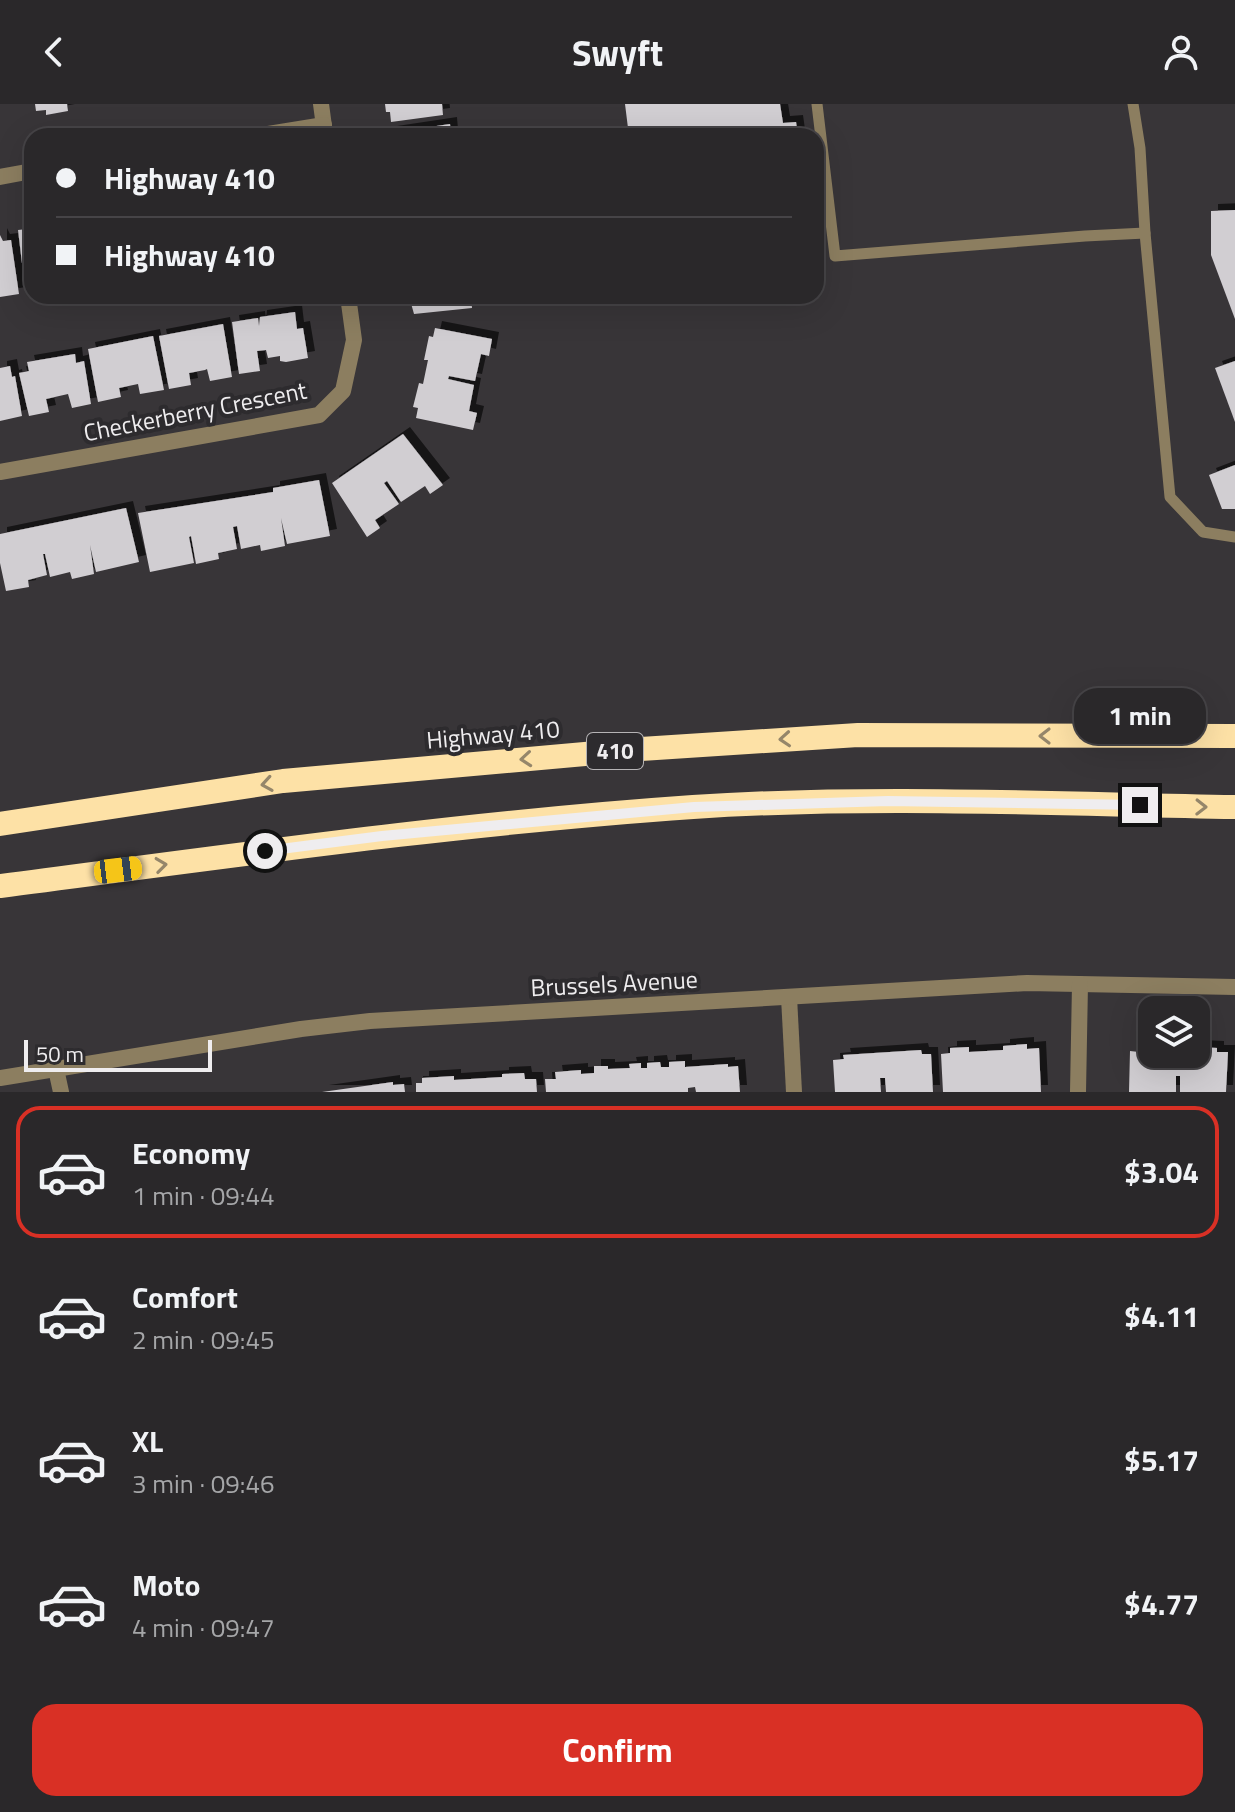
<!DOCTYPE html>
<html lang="en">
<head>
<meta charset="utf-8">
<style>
  :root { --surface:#2a282a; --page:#323032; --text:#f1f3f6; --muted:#a5a6a8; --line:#464447; --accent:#d93025 }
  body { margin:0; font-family:"Titillium Web",sans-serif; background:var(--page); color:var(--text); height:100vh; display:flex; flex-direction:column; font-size:30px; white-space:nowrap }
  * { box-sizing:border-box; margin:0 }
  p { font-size:26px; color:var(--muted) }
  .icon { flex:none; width:44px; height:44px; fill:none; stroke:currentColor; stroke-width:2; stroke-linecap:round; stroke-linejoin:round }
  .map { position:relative; height:988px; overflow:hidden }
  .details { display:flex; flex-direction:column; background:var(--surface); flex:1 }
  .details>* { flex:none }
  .top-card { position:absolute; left:24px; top:24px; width:800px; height:176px; border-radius:24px; box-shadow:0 8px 32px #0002,0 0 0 2px var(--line); display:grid; align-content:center; height:176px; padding:0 32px; background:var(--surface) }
  .fabs { position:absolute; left:1138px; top:892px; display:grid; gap:16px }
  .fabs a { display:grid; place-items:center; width:72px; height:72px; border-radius:16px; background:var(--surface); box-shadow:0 8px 32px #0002,0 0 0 2px var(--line); font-size:40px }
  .scale { position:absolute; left:24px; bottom:20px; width:188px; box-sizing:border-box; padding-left:8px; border:4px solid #efedef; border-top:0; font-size:22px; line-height:28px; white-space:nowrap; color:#efedef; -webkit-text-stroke:6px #2d2b2e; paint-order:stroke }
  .end { position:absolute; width:36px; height:36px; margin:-18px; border:10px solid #efedef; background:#111; box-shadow:0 0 0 4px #111 }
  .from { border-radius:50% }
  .bubble { position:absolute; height:56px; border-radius:24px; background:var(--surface); box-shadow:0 8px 32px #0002,0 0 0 2px var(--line); font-size:26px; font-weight:700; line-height:56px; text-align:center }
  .car { position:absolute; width:24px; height:48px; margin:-24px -12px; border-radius:10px; box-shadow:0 0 6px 2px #0007; background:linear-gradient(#f5c518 24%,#345 0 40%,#f5c518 0 76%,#345 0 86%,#f5c518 0) }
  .top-card b { display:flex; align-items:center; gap:28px; height:76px; font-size:30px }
  .top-card b+b { border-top:2px solid var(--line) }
  .top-card i { width:20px; height:20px; background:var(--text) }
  ul { padding:14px 0 0; list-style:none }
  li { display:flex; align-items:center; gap:24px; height:132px; margin:0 16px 12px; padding:0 16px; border:4px solid transparent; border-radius:24px }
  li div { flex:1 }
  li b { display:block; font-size:30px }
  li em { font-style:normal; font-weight:700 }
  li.selected { border-color:var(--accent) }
  li>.icon { width:72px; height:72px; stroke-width:1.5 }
  .cta { display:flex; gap:16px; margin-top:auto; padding:16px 32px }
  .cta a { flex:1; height:92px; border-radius:24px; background:var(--accent); color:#fff; font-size:32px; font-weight:700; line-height:92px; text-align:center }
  header { display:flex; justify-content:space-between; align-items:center; height:104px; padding:0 32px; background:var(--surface); font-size:36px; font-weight:700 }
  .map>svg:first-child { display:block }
  .building { fill:#d1ced2; filter:url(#shadow) }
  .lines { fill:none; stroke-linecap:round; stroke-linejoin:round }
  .lane { stroke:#8c7e60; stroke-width:11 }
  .street { stroke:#8c7e60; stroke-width:16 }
  .highway { stroke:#fde1a6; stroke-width:24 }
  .oneway { stroke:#95866a }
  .route { stroke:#efedef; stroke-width:10 }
  .labels { text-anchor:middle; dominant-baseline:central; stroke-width:8; stroke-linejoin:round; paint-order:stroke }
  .shield { fill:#2d2b2e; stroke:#b5b3b5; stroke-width:2 }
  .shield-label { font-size:22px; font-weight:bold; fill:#efedef }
  .street-label { font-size:24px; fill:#efedef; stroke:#2d2b2e }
</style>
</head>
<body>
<header><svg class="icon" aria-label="back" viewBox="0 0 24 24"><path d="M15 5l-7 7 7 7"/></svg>Swyft<svg class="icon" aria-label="person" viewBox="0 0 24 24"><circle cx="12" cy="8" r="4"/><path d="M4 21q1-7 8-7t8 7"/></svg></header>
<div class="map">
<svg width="1235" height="988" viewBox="0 0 1235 988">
  <defs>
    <filter id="shadow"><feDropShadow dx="7" dy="-7" stdDeviation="0" flood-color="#0009"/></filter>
  </defs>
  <rect width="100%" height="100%" fill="#383538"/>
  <g class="building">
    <path d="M35,0H67L68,7L46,11V6L36,7Z"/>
    <path d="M385,0H442L443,11L391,18L390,8H386Z"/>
    <path d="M625,0H780L783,19L796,18L798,32H629Z"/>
    <path d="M450,20L451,32H391L390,29Z"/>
    <path d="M1235,106V215L1211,151V107Z"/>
    <path d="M27,122H32V187L29,188L25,184L18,126L27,125Z"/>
    <path d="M0,131L3,137L11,136L19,190L0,193Z"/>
    <path d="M409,192H471L472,204L414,210Z"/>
    <path d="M295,208L297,225L303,224L308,254L286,258L280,257V252L268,254L266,246L257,247L260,267L239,270L232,218L258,214L259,222L260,213Z"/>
    <path d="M223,220L232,273L210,277L207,265L205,266L189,269L191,281L169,285L159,232Z"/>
    <path d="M435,224L492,235L489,252L481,250L475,277L449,272L448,275L474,281L469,307L477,309L473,326L416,314L418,304L413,303L419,279L423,280L428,256H424L429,232L433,233Z"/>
    <path d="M153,232L164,286L140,290L138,280L119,284L121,293L98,298L88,245Z"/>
    <path d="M75,250L76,259L84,257L91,300L72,304L68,290L46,295L49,308L29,312L19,269L29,267L27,258Z"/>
    <path d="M1235,257V318L1215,264Z"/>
    <path d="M10,262L12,273L15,272L22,312L0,317V264Z"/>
    <path d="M403,330L443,381L430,390L425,382L401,398L387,377L384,379L399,400L375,416L380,424L367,433L332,379Z"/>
    <path d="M1235,361V405H1222L1209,371Z"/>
    <path d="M319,376L330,432L287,440L281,414L285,442L261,447L260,441L241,445L237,422L233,423L237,445L218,449L219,455L196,460L191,432L189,433L194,459L150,468L138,409L273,388V384Z"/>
    <path d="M126,404L139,458L96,468L90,441L94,470L72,475L70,468L50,473L45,450H43L47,471L28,476L29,483L6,487L0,459V430Z"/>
    <path d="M1027,940V945L1039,944L1041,988H943L941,950L950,949V944L969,943V948L1003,946V942Z"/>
    <path d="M1139,942H1152V950H1196V943L1217,944V948H1228L1226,988H1180V972H1176V988H1129L1130,947L1139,948Z"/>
    <path d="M921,946L922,950H931L933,988H886L885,974H880L881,988H835L833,956L844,955L843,951Z"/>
    <path d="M685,957V963L728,960V963L738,962L740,988H696L695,983L688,984V988H546L545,975H556L555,968L581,966V970L594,969V962H608V965L630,964L629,960L641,959V964H647V959L660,958L661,963H669V958Z"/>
    <path d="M524,969L525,975H536L537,988H416V979H422V974L454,972V976L502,973V970Z"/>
    <path d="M393,978V981L404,980L405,988H322Z"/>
  </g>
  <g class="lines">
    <g class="lane">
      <path d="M817,0L835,152L1085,132L1145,129"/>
      <path d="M1133,0L1140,44L1145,129L1170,393L1203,428L1235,433"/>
    </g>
    <g class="street">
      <path d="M321,0L325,30"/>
      <path d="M256,32L324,21"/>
      <path d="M0,73L32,67"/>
      <path d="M0,368L319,311L343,287L354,236L348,192"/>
      <path d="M789,893L794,988"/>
      <path d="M56,965L61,988"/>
      <path d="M0,974L301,925L370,917L1027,879L1235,883"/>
      <path d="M1078,988L1080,880"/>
    </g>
    <g class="highway">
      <path d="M0,720L283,677L641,645L858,631L1235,632"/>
      <path d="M0,782C231,752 461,719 693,703C873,691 1055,700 1235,703"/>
    </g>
  </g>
  <defs><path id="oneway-chevron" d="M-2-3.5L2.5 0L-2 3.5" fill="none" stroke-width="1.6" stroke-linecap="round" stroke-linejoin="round" transform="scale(2)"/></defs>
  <g class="oneway">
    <use href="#oneway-chevron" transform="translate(1045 632) rotate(-180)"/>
    <use href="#oneway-chevron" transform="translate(785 635) rotate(176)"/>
    <use href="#oneway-chevron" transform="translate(526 655) rotate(175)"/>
    <use href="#oneway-chevron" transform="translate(267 680) rotate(171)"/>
    <use href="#oneway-chevron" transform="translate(1201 703) rotate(1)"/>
    <use href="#oneway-chevron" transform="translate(161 761) rotate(-7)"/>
  </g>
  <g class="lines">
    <path class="route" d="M265,747L382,732L694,703L888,697L1140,701"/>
  </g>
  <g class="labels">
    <rect class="shield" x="587" y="629" width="56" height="36" rx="6"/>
    <g class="shield-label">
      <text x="615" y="647">410</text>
    </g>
    <g class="street-label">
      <text transform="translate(195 307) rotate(-11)">Checkerberry Crescent</text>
      <text transform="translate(493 630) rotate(-5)">Highway 410</text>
      <text transform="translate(614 879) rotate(-3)">Brussels Avenue</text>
    </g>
  </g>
</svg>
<div class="fabs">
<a><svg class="icon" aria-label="layers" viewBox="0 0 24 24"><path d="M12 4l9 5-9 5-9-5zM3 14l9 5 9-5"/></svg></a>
</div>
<div class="scale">50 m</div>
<i class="end from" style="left:265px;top:747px"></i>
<i class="end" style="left:1140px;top:701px"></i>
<div class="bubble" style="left:1074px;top:584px;width:132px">1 min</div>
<i class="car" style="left:118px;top:766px;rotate:83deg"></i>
<div class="top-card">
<b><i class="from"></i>Highway 410</b>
<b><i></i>Highway 410</b>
</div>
</div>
<section class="details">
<ul>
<li class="selected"><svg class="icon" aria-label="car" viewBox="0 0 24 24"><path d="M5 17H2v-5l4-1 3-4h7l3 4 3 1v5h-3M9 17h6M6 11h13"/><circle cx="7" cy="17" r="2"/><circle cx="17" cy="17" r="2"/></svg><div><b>Economy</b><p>1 min · 09:44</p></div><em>$3.04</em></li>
<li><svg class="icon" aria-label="car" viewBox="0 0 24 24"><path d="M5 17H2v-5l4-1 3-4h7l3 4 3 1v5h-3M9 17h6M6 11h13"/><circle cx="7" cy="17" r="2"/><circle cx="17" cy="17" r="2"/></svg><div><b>Comfort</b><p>2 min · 09:45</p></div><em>$4.11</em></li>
<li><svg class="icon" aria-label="car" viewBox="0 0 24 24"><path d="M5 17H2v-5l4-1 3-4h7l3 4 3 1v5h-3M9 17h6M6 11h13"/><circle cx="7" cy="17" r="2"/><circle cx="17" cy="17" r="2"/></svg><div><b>XL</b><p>3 min · 09:46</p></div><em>$5.17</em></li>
<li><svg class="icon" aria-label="car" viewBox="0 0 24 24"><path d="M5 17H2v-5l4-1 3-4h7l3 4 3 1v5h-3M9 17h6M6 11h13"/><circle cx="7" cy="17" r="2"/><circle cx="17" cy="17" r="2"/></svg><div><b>Moto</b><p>4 min · 09:47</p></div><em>$4.77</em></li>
</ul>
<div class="cta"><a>Confirm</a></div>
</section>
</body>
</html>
